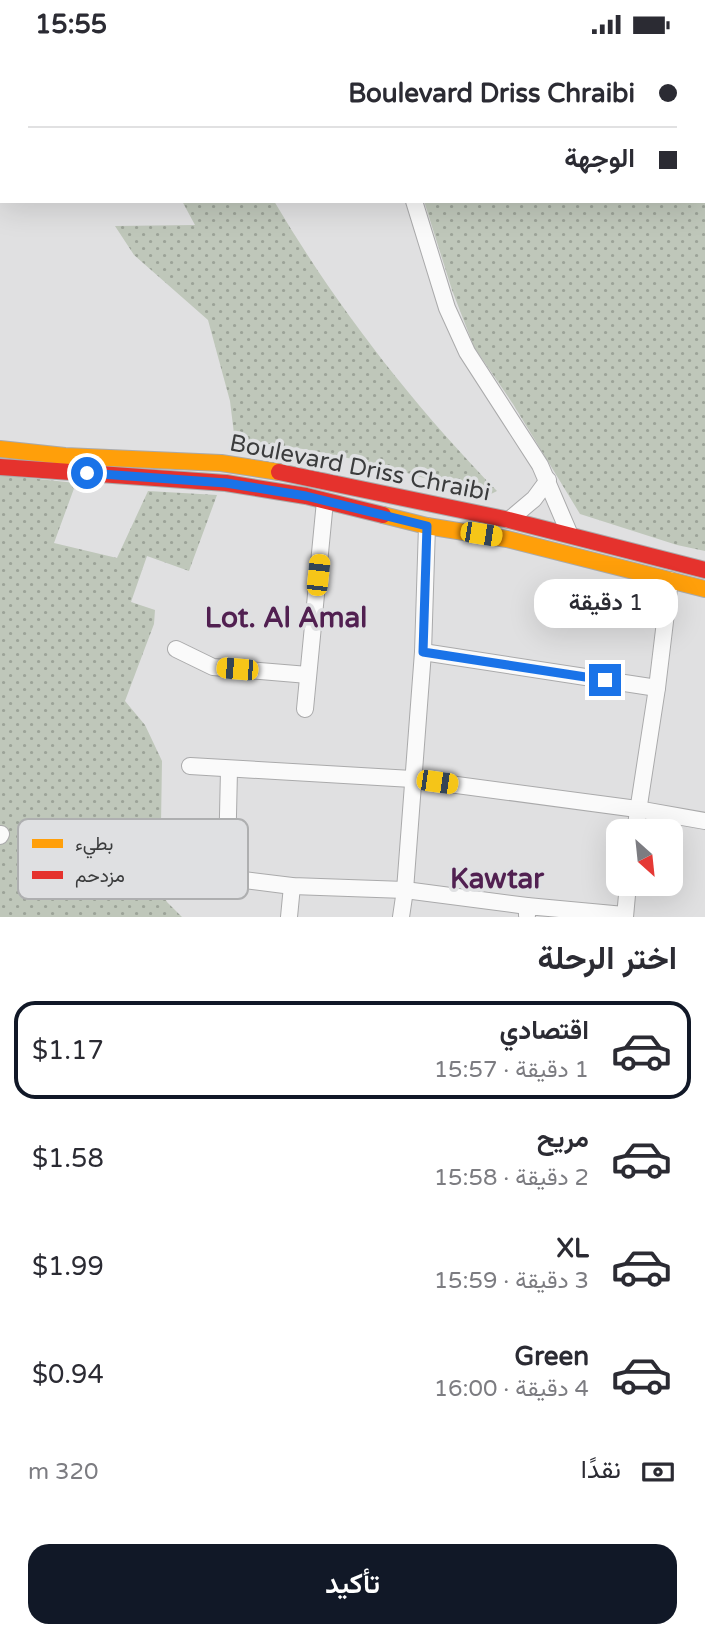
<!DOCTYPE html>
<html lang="ar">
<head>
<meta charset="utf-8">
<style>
  :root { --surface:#fff; --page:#f2f2f3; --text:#2b2b33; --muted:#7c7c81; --line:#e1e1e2; --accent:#111827 }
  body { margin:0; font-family:"Varela Round",Vazirmatn,sans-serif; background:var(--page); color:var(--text); direction:rtl; height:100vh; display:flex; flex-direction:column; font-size:26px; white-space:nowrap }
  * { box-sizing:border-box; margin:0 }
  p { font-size:23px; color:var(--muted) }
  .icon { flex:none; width:38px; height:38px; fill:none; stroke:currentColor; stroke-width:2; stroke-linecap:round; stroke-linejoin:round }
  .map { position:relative; height:868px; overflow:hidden; direction:ltr }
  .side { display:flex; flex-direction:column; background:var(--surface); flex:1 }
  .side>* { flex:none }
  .guide { position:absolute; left:0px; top:0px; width:705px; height:154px; box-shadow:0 7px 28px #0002; direction:rtl; display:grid; align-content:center; height:154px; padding:0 28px; background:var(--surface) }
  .needle { width:46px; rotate:153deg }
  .fabs { position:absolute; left:606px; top:770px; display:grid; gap:14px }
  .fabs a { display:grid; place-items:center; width:77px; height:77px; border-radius:14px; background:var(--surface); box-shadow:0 7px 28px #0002; font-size:35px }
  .end { position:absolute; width:32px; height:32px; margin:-16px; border:9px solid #1a73e8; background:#fff; box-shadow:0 0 0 4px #fff }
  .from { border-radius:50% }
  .bubble { position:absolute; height:49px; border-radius:21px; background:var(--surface); box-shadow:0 7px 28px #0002; font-size:23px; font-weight:600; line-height:49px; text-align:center; direction:rtl }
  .car { position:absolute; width:21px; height:42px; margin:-21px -10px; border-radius:9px; box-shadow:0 0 5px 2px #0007; background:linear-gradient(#f5c518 24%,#345 0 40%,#f5c518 0 76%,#345 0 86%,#f5c518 0) }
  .guide b { display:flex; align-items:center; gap:24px; height:66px; font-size:26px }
  .guide b+b { border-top:2px solid var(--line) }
  .guide i { width:18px; height:18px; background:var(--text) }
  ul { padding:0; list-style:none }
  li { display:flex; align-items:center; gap:21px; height:98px; margin:0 14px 10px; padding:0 14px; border:4px solid transparent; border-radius:21px }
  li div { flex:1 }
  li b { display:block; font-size:26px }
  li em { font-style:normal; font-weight:600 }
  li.on { border-color:var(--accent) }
  li>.icon { width:63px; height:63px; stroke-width:1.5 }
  h2 { padding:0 28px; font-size:32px; line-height:84px }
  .pay { display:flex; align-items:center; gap:18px; height:77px; padding:0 28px; font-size:26px }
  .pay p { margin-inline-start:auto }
  .primary-button { display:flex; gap:14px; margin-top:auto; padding:14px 28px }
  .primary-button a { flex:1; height:80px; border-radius:21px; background:var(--accent); color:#fff; font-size:28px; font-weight:600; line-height:80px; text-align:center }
  .status { display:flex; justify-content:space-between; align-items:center; height:49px; padding:0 35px; background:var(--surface); direction:ltr }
  .status svg { height:19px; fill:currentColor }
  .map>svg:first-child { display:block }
  .grass { fill:url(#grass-dots) }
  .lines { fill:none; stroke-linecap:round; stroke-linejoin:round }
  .street-casing { stroke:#aaaaab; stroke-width:18 }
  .slow-casing { stroke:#aaaaab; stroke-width:18 }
  .jam-casing { stroke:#aaaaab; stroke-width:18 }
  .street { stroke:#fafafa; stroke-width:16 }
  .slow { stroke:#ff9f0a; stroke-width:16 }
  .jam { stroke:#e5322d; stroke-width:16 }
  .route { stroke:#1a73e8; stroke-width:9 }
  .labels { text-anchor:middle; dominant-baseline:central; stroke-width:7; stroke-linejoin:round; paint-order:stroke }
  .street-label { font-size:24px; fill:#3b3c3d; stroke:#dfe0e2 }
  .quarter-label { font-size:28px; font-weight:bold; fill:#512051; stroke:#dfe0e2 }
  .key { fill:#dfe0e2; stroke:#aeafb0; stroke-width:2 }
  .key-label { font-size:19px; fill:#3b3c3d }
</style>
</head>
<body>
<div class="status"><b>15:55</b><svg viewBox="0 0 49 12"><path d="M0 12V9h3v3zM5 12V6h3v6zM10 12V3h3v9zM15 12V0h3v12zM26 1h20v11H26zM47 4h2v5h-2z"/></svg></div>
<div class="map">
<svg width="705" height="868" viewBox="0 0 705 868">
  <defs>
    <pattern id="grass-dots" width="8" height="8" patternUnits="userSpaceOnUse" patternTransform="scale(1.75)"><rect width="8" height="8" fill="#bfc7ba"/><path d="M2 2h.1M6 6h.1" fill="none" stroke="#9ca398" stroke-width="1.8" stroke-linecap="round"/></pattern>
  </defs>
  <rect width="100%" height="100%" fill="#e0e0e1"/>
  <g class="grass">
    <path d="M91,0H201L202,2H92Z"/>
    <path d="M672,0H705V502L677,496L580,465L513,355L474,298L452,241L424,152H704V2H665Z"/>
    <path d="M182,152H274C336,257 412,355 497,442L491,445L478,444C398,422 319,396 235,393L230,352L208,271L134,206L115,177L195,176Z"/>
    <path d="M0,426L76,434L54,494L117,509L148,442L217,446L189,522L147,507L131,553L155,561L154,575L125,652L145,676L162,712L160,839L167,853L182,868H0Z"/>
  </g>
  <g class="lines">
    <g class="street-casing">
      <g id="street">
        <path d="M366,0L367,2"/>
        <path d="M473,0L475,2"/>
        <path d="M416,2L421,0"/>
        <path d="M576,2L582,0"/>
        <path d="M414,152L447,259L467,303L540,416L570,486"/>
        <path d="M509,471L534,450L548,431"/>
        <path d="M176,600L213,618L308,626"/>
        <path d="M423,603L657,639"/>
        <path d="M305,660L325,452"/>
        <path d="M190,717L412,730L637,760L705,772"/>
        <path d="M229,721L227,810L230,826L236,830L292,837L405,841L527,857"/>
        <path d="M635,782L657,639L670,531"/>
        <path d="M0,787L1,785"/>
        <path d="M527,866V857L624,866"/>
        <path d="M289,868L292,837"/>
        <path d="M401,868L405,841L423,603L427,477"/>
        <path d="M625,868L628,835"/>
      </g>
    </g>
    <g class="slow-casing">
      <g id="slow">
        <path d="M0,400L65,407L221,414L279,423"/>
        <path d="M383,466L427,477L507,490L705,540"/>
      </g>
    </g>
    <g class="jam-casing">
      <g id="jam">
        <path d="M0,418L226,434L306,447L383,466"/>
        <path d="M279,423L509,471L705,521"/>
      </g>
    </g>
    <use href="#street" class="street"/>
    <use href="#slow" class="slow"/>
    <use href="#jam" class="jam"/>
  </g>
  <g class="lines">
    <path class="route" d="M87,424L226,434L306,447L427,477L423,603L605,631"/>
  </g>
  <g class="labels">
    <g class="street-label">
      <text transform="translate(360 419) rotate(11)">Boulevard Driss Chraibi</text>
    </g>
    <g class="quarter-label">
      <text x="286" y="569">Lot. Al Amal</text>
      <text x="497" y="830">Kawtar</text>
    </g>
  </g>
  <rect x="18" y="770" width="230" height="80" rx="10" class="key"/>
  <rect x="32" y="790" width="31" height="9" fill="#ff9f0a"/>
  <rect x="32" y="822" width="31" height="8" fill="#e5322d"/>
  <g class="key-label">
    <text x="75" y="801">بطيء</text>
    <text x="75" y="833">مزدحم</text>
  </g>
</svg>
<div class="fabs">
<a><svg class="needle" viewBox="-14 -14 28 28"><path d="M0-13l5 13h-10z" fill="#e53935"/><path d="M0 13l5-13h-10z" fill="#7c7c81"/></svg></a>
</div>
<i class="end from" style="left:87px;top:424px"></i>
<i class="end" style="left:605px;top:631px"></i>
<div class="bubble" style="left:534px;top:530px;width:144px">1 دقيقة</div>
<i class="car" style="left:481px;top:485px;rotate:99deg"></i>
<i class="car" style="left:318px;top:526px;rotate:6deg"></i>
<i class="car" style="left:237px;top:620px;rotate:275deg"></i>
<i class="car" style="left:437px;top:733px;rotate:98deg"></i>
<div class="guide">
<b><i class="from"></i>Boulevard Driss Chraibi</b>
<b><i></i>الوجهة</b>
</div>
</div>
<section class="side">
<h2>اختر الرحلة</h2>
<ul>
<li class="on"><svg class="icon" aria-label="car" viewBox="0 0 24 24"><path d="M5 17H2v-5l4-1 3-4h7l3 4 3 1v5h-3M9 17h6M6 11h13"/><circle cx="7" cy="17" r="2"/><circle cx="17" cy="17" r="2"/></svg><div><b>اقتصادي</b><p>1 دقيقة · 15:57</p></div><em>$1.17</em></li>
<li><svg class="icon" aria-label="car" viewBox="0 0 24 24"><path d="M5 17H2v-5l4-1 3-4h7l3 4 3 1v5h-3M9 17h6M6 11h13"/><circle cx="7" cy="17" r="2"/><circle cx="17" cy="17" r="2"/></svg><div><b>مريح</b><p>2 دقيقة · 15:58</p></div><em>$1.58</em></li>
<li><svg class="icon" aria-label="car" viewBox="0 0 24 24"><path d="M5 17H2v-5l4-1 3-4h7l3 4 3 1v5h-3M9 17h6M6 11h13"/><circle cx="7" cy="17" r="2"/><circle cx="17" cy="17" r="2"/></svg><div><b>XL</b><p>3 دقيقة · 15:59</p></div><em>$1.99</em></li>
<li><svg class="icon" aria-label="car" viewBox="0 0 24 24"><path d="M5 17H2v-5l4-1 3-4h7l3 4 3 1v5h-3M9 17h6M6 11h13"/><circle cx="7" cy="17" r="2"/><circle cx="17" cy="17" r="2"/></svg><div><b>Green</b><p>4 دقيقة · 16:00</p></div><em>$0.94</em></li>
</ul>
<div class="pay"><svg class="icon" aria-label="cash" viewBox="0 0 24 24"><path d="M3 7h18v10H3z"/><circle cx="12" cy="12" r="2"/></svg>نقدًا<p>320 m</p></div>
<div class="primary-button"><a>تأكيد</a></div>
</section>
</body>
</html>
